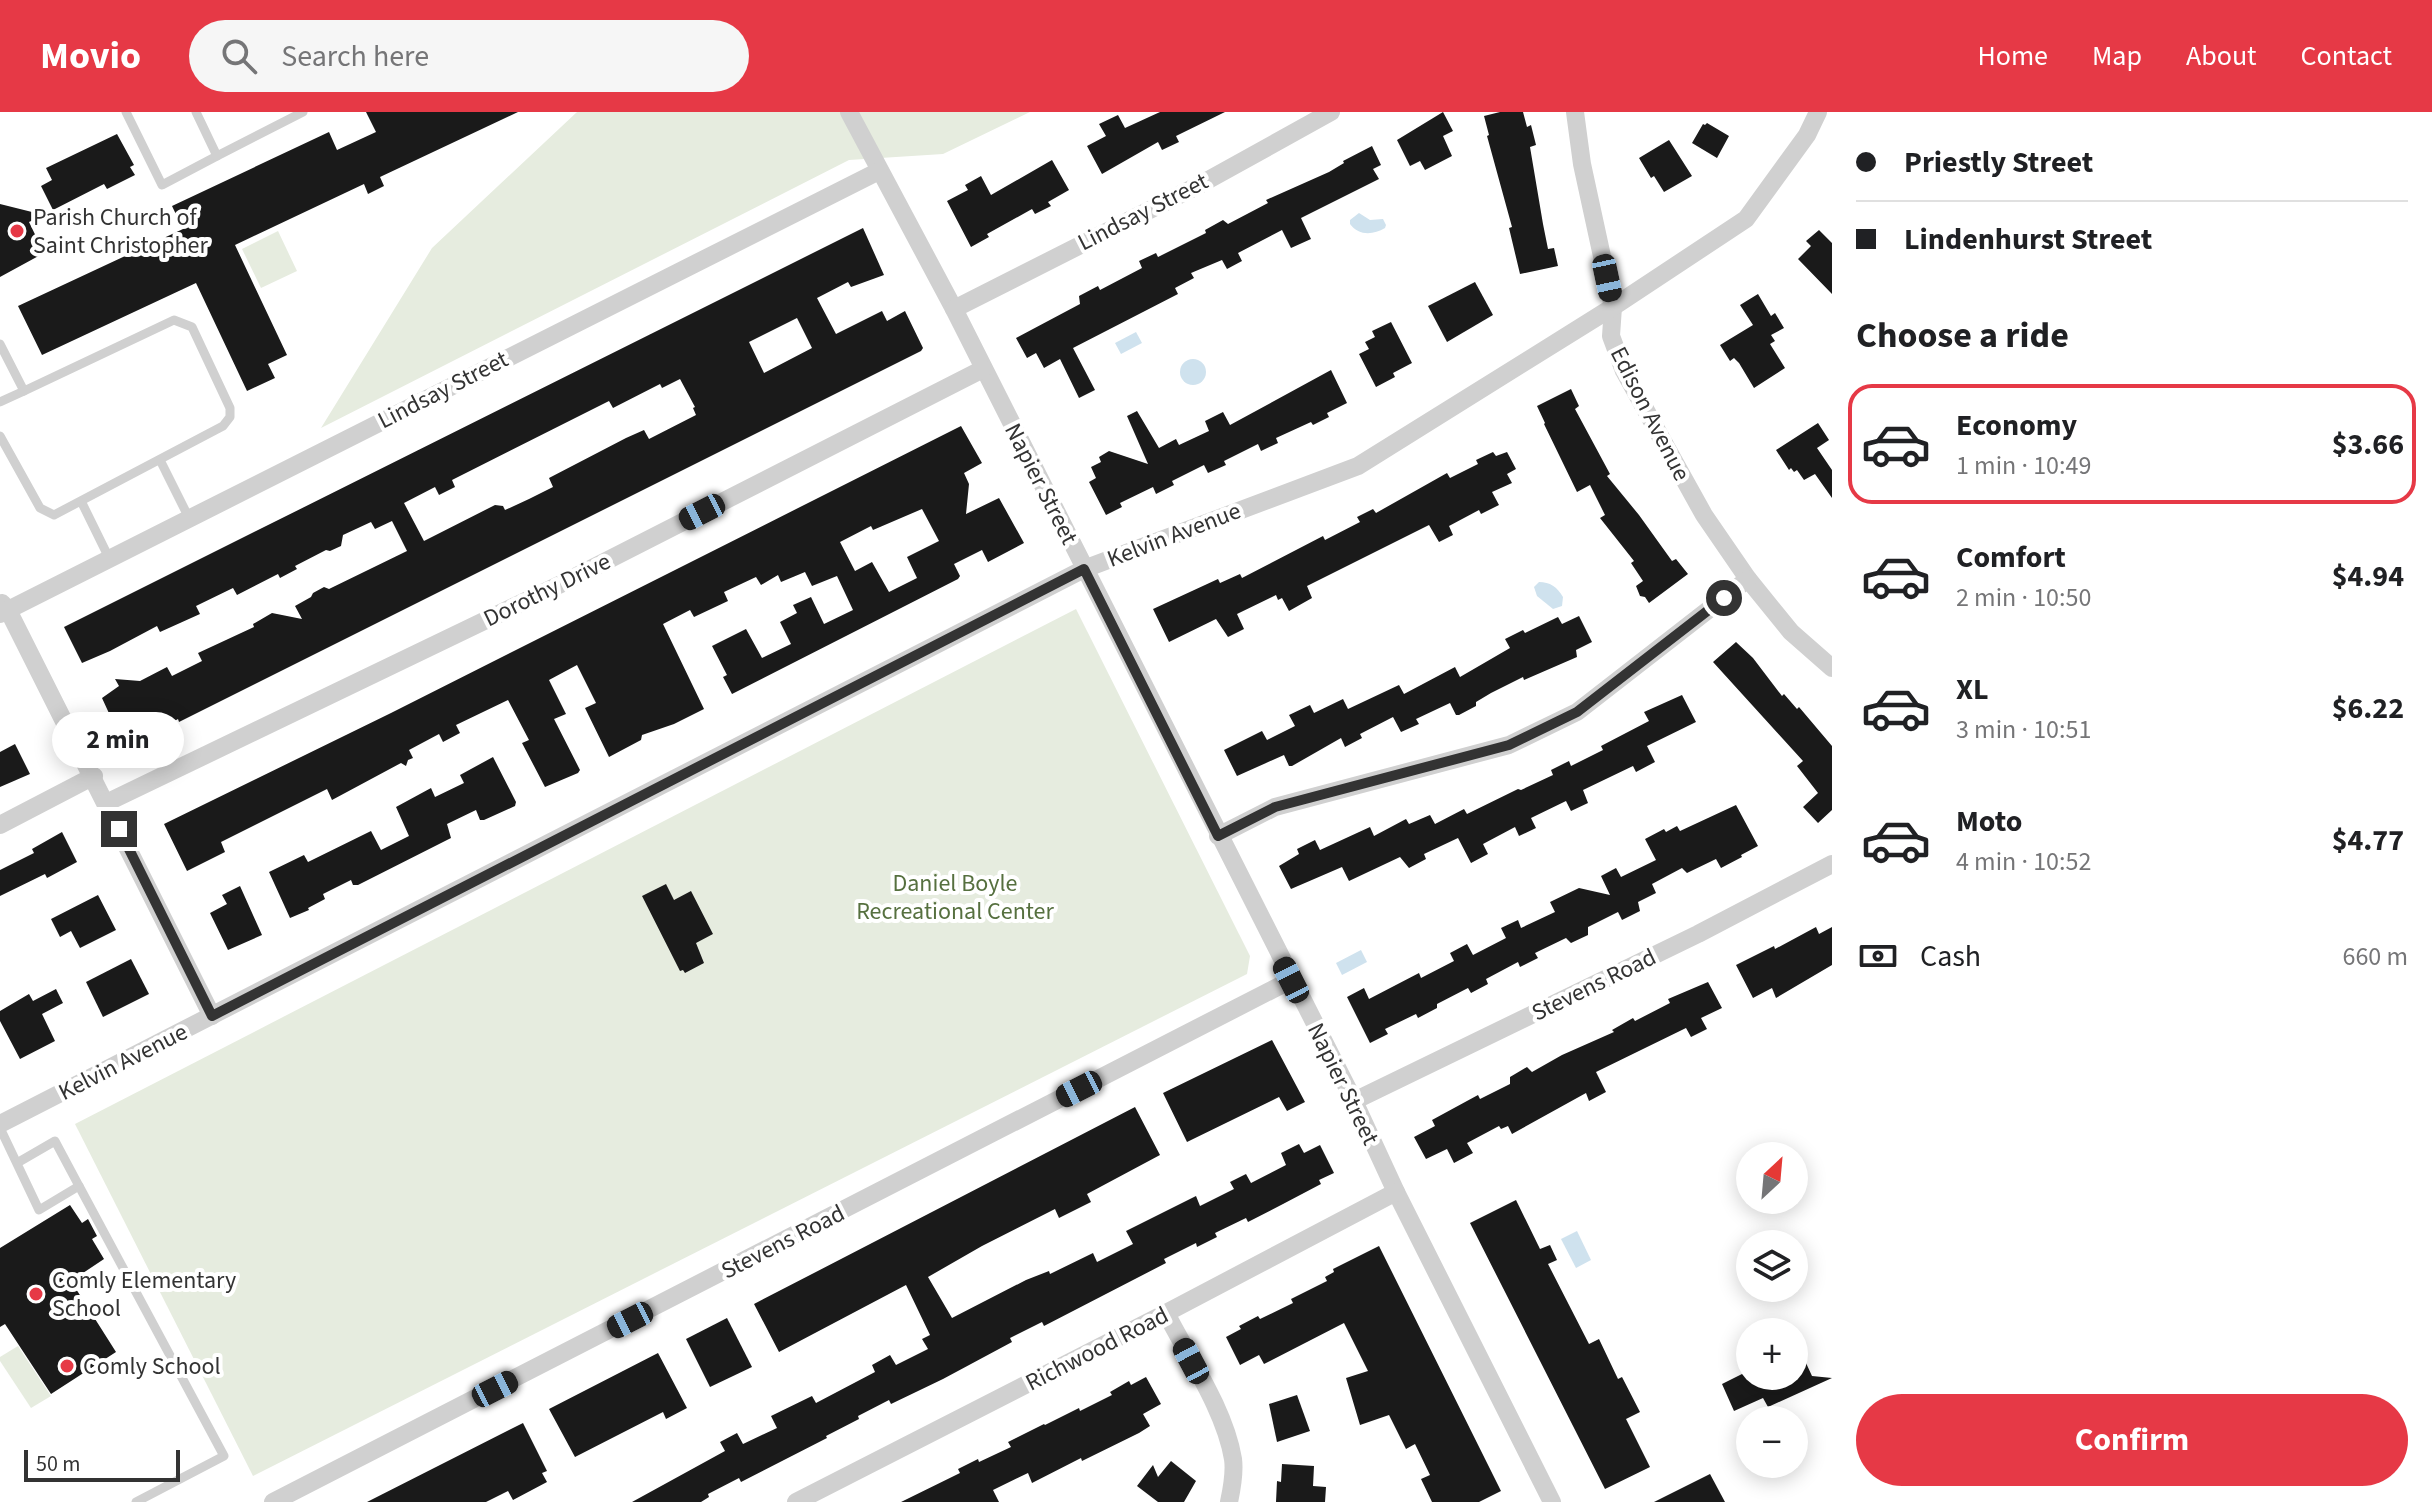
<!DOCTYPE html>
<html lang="en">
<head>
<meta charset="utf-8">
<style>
  :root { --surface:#fff; --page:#f6f6f6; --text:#202124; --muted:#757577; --line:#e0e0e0; --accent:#e63946 }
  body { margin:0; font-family:"Source Sans 3",sans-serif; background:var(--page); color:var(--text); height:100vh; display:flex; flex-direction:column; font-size:30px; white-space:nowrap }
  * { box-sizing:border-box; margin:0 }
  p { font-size:26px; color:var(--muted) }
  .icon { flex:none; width:44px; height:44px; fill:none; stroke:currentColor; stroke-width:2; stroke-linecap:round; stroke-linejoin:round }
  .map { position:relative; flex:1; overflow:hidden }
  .side { display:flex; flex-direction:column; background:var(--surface); width:600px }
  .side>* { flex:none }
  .top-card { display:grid; align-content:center; height:176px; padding:0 24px; background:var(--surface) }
  .needle { width:52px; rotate:26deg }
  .fabs { position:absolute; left:1736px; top:1030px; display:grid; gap:16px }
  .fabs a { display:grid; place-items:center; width:72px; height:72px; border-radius:50%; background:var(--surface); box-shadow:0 4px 20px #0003; font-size:40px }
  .scale { position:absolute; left:24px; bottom:20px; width:156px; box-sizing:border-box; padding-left:8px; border:4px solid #333; border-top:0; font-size:22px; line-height:28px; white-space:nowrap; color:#333; -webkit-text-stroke:6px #fff; paint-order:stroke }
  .end { position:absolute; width:36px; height:36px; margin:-18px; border:10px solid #333; background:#fff; box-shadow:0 0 0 4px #fff }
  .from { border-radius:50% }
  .bubble { position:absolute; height:56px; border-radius:28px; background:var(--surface); box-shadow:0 4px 20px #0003; font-size:26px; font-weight:700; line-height:56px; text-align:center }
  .car { position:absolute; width:24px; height:48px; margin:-24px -12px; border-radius:10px; box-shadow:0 0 6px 2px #0007; background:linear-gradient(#222 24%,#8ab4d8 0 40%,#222 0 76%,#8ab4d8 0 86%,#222 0) }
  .top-card b { display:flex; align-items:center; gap:28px; height:76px; font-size:30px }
  .top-card b+b { border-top:2px solid var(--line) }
  .top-card i { width:20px; height:20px; background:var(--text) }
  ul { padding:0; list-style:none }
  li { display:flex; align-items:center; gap:24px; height:120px; margin:0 16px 12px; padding:0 8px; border:4px solid transparent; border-radius:24px }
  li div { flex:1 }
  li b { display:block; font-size:30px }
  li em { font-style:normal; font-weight:700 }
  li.selected { border-color:var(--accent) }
  li>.icon { width:72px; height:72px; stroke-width:1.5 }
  h2 { padding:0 24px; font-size:36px; line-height:96px }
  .pay { display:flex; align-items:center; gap:20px; height:88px; padding:0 24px; font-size:30px }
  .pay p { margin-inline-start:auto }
  .action { display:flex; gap:16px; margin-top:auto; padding:16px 24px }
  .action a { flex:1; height:92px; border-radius:48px; background:var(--accent); color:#fff; font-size:32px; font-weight:700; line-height:92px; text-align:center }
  header { display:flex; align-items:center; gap:48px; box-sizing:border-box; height:112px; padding:0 40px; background:var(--accent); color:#fff }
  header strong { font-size:38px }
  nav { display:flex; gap:44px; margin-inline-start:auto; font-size:28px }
  .search { width:560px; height:72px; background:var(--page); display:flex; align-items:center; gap:20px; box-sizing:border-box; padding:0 28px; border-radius:44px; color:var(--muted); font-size:30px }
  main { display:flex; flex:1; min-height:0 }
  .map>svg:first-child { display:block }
  .green { fill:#e6ecdf }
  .water { fill:#cfe2ee }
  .building { fill:#1a1a1a; fill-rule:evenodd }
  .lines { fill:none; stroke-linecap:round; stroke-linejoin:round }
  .service { stroke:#d0d0d0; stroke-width:9 }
  .minor { stroke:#d0d0d0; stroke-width:18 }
  .route { stroke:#333; stroke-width:10 }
  .poi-dot { fill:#e63946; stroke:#fff; stroke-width:3 }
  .labels { text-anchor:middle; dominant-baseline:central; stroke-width:8; stroke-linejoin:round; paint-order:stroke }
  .street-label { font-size:24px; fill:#333; stroke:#fff }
  .poi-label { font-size:24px; fill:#333; stroke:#fff; text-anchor:start }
  .park-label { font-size:24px; fill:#56703f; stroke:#fff }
</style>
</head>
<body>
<header>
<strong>Movio</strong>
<div class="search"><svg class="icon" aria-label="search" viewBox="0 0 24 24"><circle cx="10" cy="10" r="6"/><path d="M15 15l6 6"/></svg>Search here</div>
<nav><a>Home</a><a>Map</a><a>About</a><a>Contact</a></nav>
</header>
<main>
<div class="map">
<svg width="1832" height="1390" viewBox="0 0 1832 1390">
  <rect width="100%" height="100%" fill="#fff"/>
  <g class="green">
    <path d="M577,0H1030L943,42L849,48L321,316L432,136Z"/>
    <path d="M278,119L297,159L261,176L242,137Z"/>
    <path d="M1076,497L1250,844L1247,862L253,1364L75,1012Z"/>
    <path d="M18,1234L51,1284L31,1296L0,1249V1245Z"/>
  </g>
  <g class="water">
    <path d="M1359,101L1370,108L1383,107L1386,113L1385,116C1373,123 1359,124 1350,112V108Z"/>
    <path d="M1136,220L1142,231L1121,242L1115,231Z"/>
    <circle cx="1193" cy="260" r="13"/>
    <path d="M1539,470C1550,470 1557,475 1563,485L1562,494L1553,497L1537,484L1534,475Z"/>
    <path d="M1361,838L1367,850L1342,863L1336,851Z"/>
    <path d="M1577,1119L1591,1148L1576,1156L1561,1127Z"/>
  </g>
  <g class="building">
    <path d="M366,0H518L380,65L384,74L368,82L364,72L235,133L287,243L268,252L275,266L247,279L196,171L42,243L18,194L183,117L172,94L329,20L337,38L376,20Z"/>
    <path d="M1160,0H1225L1176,24L1179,30L1162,38L1158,30L1102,62L1087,34L1106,24L1099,12L1118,3L1125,16Z"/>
    <path d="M1443,0L1453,19L1443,24L1452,44L1425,58L1420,49L1410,54L1397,28Z"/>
    <path d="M1500,0H1523L1527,15L1531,13L1536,33L1530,35L1543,112L1548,137L1554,136L1558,154L1520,162L1509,116L1512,115L1487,24L1489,23L1484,4Z"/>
    <path d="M1707,11L1729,24L1717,46L1692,31L1703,12L1705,13Z"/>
    <path d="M117,22L134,53L130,55L135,63L107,77L104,72L53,98L41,74L52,68L46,56Z"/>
    <path d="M1669,28L1692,64L1664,80L1654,64L1651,66L1639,46Z"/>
    <path d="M1372,34L1381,53L1373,57L1379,67L1301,106L1311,127L1291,136L1282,118L1238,141L1242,149L1227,157L1222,148L1191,161L1194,166L1175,176L1178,182L1073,236L1095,278L1079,286L1060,247L1044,256L1036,241L1027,246L1016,226L1080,192L1079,184L1098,174L1100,178L1142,156L1139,149L1156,141L1158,145L1206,121L1205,118L1223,108L1228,112L1268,91L1266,88L1329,60L1344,51L1343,49Z"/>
    <path d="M1052,48L1069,78L1048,90L1051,94L1035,102L1032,97L987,122L989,125L971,135L947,89L968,78L965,73L981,64L991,83Z"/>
    <path d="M0,92L44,103L29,110L44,141L0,165Z"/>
    <path d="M863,116L884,163L851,175L848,170L817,186L836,222L882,199L887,209L905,199L923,236L921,239L179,610L178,607L130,634L128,632L124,634L102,586L119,574L115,567L140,569L167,555L172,564L202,549L198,541L254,515L253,512L272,501L302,507L295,494L311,485L313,481L324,475L329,477L407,439L392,409L375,417L371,410L343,423L341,434L330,439L326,438L295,454L297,457L280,466L278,462L237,483L233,476L196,494L200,502L160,520L157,514L110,539L82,551L64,515ZM797,206L812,236L764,261L749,230ZM680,267L695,295L693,296L696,303L649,327L644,318L626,326L549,366L553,375L529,387L505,398L503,394L495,393L424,429L404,391L435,375L439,383L455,375L452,368L609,289L613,296L660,272L662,276Z"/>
    <path d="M1819,118L1832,131V182L1798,147L1811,134L1806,129Z"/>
    <path d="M1475,170L1493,203L1447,230L1428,194Z"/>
    <path d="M1758,182L1771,204L1775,201L1784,216L1771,223L1775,229L1770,232L1785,256L1754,276L1739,251L1734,246L1730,249L1720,233L1753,213L1740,193Z"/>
    <path d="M1391,210L1412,251L1393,261L1395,265L1376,275L1359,242L1369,237L1365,230L1375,225L1372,219Z"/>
    <path d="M1331,258L1347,291L1327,301L1329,305L1313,313L1311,310L1276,326L1278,331L1261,339L1258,332L1224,349L1226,353L1208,361L1204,353L1172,369L1174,373L1156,382L1153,375L1120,391L1122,395L1106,403L1089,370L1096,366L1091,355L1101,350L1099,345L1109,339L1148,352L1127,304L1137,299L1159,336L1176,327L1179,333L1209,319L1205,309L1223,300L1230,313Z"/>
    <path d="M1571,277L1579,294L1575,297L1610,362L1607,364L1639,403L1672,449L1676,447L1688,462L1649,491L1645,485L1640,484L1636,474L1643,469L1631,451L1634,449L1600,406L1605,403L1590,373L1577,380L1544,312L1545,311L1537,294Z"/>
    <path d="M1818,311L1829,328L1817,336L1832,358V386L1815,362L1804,368L1797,358L1794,360L1791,356L1789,358L1776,338Z"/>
    <path d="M961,314L982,351L964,361L969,372L966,402L999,386L1024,431L988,450L982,438L954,452L960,464L958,467L732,582L723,565L727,563L712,534L746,517L762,546L791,532L780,510L797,501L793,493L811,485L824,512L853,498L837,464L812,474L805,460L781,470L778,463L761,473L756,465L724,480L728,489L694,505L690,498L663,512L704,597L674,612L642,623L641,628L609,645L585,596L596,591L577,553L549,568L566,602L554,607L580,658L578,661L545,675L522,631L529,628L508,588L456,613L460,621L443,630L439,622L409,638L413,646L408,648L406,654L401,651L332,688L327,677L221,730L225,740L187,759L164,712L391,601ZM922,397L939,429L907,445L917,466L889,480L872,450L855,459L840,430L871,414L873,418Z"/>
    <path d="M1493,340L1496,344L1507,340L1516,357L1507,362L1512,371L1492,380L1499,393L1481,402L1479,398L1449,414L1453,423L1439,430L1429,413L1307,474L1312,486L1289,499L1282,486L1278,488L1276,483L1237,502L1244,517L1228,525L1216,507L1169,530L1153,497L1218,467L1220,471L1240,462L1242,466L1323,424L1325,428L1360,410L1357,405L1373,397L1376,401L1447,361L1450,366L1478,352L1476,348Z"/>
    <path d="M1579,504L1592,530L1576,538L1577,545L1524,568L1523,565L1491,581L1476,590V594L1459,603H1456L1450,591L1416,607L1419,612L1401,620L1393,605L1360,622L1362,626L1345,635L1341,626L1292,654H1289L1284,643L1237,664L1224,638L1262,619L1267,628L1295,614L1289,603L1310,593L1314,601L1343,587L1348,597L1399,573L1404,582L1455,555L1460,565L1510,536L1505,527L1523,518L1525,521L1558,505L1562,512Z"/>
    <path d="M1736,530L1753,546L1782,584L1784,582L1797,597L1799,595L1832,634V698L1818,711L1803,695L1818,681L1797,654L1803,649L1713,550Z"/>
    <path d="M1682,583L1696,610L1647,634L1655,650L1636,660L1633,654L1583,678L1588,691L1571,699L1566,689L1531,706L1536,716L1519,724L1515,715L1483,732L1488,742L1471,751L1458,726L1424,742L1426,747L1409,756L1400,745L1349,769L1342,755L1291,777L1279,754L1299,742L1297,737L1315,728L1320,738L1370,715L1374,724L1406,707L1409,712L1430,703L1435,712L1464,697L1467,702L1518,677L1521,678L1553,663L1551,658L1569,649L1571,654L1603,638L1601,634L1649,609L1644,600Z"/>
    <path d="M15,632L30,662L0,675V640Z"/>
    <path d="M493,645L516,690L515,694L484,708H480L476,698L447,712L451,726L358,773H353L351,768L323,782L325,787L308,796L309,798L290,806L269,760L304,743L308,750L371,719L381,738L409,724L396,695L431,676L435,685L464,671L460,663Z"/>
    <path d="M1736,693L1758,734L1741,743L1742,745L1721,756L1716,747L1687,761L1682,756L1652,772L1656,781L1638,790L1640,799L1622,808L1618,800L1588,815V823L1571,831L1566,826L1535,841L1538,846L1520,855L1518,850L1486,867L1488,872L1471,881L1468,876L1437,892V896L1418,906L1416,902L1385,917L1388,922L1370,931L1347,885L1364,876L1369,887L1419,861L1421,866L1454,849L1450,841L1467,832L1473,843L1506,826L1501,816L1518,808L1521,816L1555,800L1550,790L1579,776L1610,783L1601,764L1616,756L1621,765L1656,748L1645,727L1664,717L1666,720L1677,714L1680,719Z"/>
    <path d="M62,720L77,750L47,766L45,762L0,784V758L34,741L32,737Z"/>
    <path d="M666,772L674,788L691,779L713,822L696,831L704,851L685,861L683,858L680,859L642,784Z"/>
    <path d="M240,774L262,823L228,838L210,801L227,792L222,783Z"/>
    <path d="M98,783L116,818L80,836L71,819L60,825L51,807Z"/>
    <path d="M1816,815L1819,822L1832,815V853L1776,886L1772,876L1753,886L1736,853L1774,834L1775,837Z"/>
    <path d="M131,847L149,882L103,905L86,870Z"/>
    <path d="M1708,870L1722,896L1701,906L1707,917L1691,925L1686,916L1596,960L1606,980L1589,989L1586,981L1512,1022L1508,1014L1501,1017L1499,1014L1467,1031L1473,1041L1454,1051L1447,1037L1426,1047L1414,1025L1435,1014L1432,1008L1478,983L1480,987L1510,972V965L1527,955L1532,960L1562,943L1614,920L1612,918L1633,906L1635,909L1670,891L1668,887Z"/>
    <path d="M56,877L63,891L42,902L55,929L20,947L0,909V899L29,882L33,889Z"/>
    <path d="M1272,928L1305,990L1287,999L1279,985L1187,1030L1163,981Z"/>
    <path d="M1135,995L1160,1043L1087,1082L1091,1090L1059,1106L1055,1097L982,1134L928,1165L952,1206L1026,1168L1049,1159L1050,1162L1093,1141L1097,1150L1133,1132L1126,1119L1196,1084L1200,1094L1234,1077L1230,1070L1246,1062L1251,1071L1286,1053L1281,1041L1299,1032L1304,1041L1320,1033L1334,1061L1319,1068L1321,1072L1283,1092L1248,1110L1246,1106L1215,1121L1217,1125L1197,1135L1196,1131L1164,1147L1166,1151L1044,1214L1042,1210L1010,1226L1012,1230L943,1267L891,1292L889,1288L858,1304L859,1307L826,1324L827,1326L741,1370L739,1366L708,1382L709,1385L701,1390H632L725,1339L720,1330L737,1321L743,1332L777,1316L771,1304L812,1284L816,1291L875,1260L872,1253L890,1243L896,1253L928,1237L922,1227L930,1223L906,1173L779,1240L754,1192Z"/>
    <path d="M1516,1088L1540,1137L1550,1133L1557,1148L1548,1152L1589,1232L1599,1227L1618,1267L1622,1265L1640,1300L1626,1307L1650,1355L1605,1377L1470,1111Z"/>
    <path d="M70,1093L82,1111L88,1107L97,1124L92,1127L104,1147L71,1169L116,1240L51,1282L5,1212L0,1215V1136Z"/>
    <path d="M1379,1134L1501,1379L1479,1390H1432L1421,1367L1430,1363L1415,1332L1406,1337L1389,1303L1360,1313L1346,1266L1368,1259L1344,1211L1264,1252L1259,1243L1240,1253L1226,1225L1241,1217L1239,1214L1258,1204L1260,1207L1293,1191L1291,1187L1327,1169L1325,1165L1334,1160L1333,1157Z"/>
    <path d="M727,1206L752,1255L710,1275L686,1227Z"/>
    <path d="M1794,1225L1812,1264L1832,1266L1768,1295L1763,1286L1734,1299L1722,1272L1750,1258V1264H1794Z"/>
    <path d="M658,1241L687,1296L666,1307L663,1300L575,1345L549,1297Z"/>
    <path d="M1146,1265L1161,1292L1143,1302L1150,1314L1139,1321L1082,1349L1081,1346L1032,1371L1028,1361L993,1378L999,1390H901L960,1361L958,1357L978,1347L979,1350L1011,1335L1008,1330L1044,1312L1045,1313L1079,1296L1080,1299L1112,1283L1110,1280L1129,1269L1131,1273Z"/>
    <path d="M1297,1283L1310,1319L1277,1330L1269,1292Z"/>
    <path d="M523,1311L547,1359L542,1361L547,1370L513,1388L508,1379L486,1390H367Z"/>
    <path d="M1171,1349L1196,1369L1184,1390H1158L1137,1374L1153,1353L1158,1365Z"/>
    <path d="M1282,1352L1314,1354L1313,1374L1326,1375L1325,1390H1276L1277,1369L1281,1370Z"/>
    <path d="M1710,1362L1725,1390H1654Z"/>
  </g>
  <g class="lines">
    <g class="service">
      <path d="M126,0L162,73L217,44"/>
      <path d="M196,0L217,44L303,0"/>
      <path d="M0,232L24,279L174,208L192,215L230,296V305L223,314L54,403L40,396L0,324"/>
      <path d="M0,290L24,279"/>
      <path d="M160,348L189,406"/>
      <path d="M82,391L109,446"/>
      <path d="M0,1016L39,1098L79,1074L55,1029L17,1051"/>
      <path d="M79,1074L224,1344L136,1390"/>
    </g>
    <g class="minor">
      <path d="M849,0L954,197L1354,989L1396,1080L1552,1390"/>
      <path d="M1575,0L1582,52L1613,195L1611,224L1624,259L1704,403L1748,467L1791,520L1832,556"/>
      <path d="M954,197L1201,72L1331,0"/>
      <path d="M2,491L8,498L212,904"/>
      <path d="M0,502L879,59"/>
      <path d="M106,691L561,472L983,257"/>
      <path d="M0,713L94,664"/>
      <path d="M1218,724L1275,695L1509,633L1577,600L1748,467"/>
      <path d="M1354,989L1698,822L1832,752"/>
      <path d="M0,1012L1084,457L1358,354L1613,195L1746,107L1807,23L1818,0"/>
      <path d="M1166,1201C1189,1246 1225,1298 1233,1347C1235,1361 1232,1376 1229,1390"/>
      <path d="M273,1390L1291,868"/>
      <path d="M796,1390L1166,1201L1396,1080"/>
    </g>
  </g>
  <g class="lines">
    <path class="route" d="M119,717L212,904L1084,457L1218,724L1275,695L1509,633L1577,600L1724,486"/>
  </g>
  <g class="poi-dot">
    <circle cx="17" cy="119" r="8"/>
    <circle cx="36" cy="1182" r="8"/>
    <circle cx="67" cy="1254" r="8"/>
  </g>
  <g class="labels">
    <g class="street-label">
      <text transform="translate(1143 100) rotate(-27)">Lindsay Street</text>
      <text transform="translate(443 278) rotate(-27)">Lindsay Street</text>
      <text transform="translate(1650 302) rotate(63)">Edison Avenue</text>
      <text transform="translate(1041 372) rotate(63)">Napier Street</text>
      <text transform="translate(1174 423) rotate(-21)">Kelvin Avenue</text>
      <text transform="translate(547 478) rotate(-26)">Dorothy Drive</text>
      <text transform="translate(1594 873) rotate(-26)">Stevens Road</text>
      <text transform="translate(123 950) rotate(-27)">Kelvin Avenue</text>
      <text transform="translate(1343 972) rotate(64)">Napier Street</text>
      <text transform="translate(783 1130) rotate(-27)">Stevens Road</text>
      <text transform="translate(1097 1237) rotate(-27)">Richwood Road</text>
    </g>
    <g class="poi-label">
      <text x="33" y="105">Parish Church of<tspan x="33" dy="28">Saint Christopher</tspan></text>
      <text x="52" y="1168">Comly Elementary<tspan x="52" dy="28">School</tspan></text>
      <text x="83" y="1254">Comly School</text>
    </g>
    <g class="park-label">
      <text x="955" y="771">Daniel Boyle<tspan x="955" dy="28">Recreational Center</tspan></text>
    </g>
  </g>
</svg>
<div class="fabs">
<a><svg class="needle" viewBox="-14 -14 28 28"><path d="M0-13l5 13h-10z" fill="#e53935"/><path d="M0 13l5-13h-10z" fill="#757577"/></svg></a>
<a><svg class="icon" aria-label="layers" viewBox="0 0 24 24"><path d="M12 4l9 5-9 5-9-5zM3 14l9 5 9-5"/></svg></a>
<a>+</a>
<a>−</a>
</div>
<div class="scale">50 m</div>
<i class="end from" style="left:1724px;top:486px"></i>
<i class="end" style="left:119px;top:717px"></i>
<div class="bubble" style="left:52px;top:600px;width:132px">2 min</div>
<i class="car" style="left:1607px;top:166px;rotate:168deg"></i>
<i class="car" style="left:702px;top:400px;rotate:243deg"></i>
<i class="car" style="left:1291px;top:868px;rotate:333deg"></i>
<i class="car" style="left:1079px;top:977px;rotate:243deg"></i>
<i class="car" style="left:630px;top:1208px;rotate:243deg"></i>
<i class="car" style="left:1191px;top:1249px;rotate:332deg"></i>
<i class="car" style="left:495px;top:1277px;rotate:63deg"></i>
</div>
<section class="side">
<div class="top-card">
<b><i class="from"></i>Priestly Street</b>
<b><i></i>Lindenhurst Street</b>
</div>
<h2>Choose a ride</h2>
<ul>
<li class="selected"><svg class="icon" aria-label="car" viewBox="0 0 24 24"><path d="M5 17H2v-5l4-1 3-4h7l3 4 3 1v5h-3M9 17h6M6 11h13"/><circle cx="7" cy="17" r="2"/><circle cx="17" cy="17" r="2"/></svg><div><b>Economy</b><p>1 min · 10:49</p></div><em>$3.66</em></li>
<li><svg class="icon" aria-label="car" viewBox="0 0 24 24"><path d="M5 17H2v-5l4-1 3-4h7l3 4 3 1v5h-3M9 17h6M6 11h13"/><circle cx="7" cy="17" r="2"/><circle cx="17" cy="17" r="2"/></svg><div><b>Comfort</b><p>2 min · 10:50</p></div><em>$4.94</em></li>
<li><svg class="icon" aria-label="car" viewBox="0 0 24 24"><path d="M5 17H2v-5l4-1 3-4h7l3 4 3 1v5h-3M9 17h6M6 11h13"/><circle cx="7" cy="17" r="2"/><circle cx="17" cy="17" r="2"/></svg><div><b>XL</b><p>3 min · 10:51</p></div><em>$6.22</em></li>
<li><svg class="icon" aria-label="car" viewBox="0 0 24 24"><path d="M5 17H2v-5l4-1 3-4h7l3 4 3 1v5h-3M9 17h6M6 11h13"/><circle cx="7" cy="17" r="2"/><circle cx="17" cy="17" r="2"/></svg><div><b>Moto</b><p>4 min · 10:52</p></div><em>$4.77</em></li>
</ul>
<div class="pay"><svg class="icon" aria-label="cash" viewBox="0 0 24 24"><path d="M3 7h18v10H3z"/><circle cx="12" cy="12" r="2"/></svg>Cash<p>660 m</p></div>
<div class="action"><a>Confirm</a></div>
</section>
</main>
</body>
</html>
